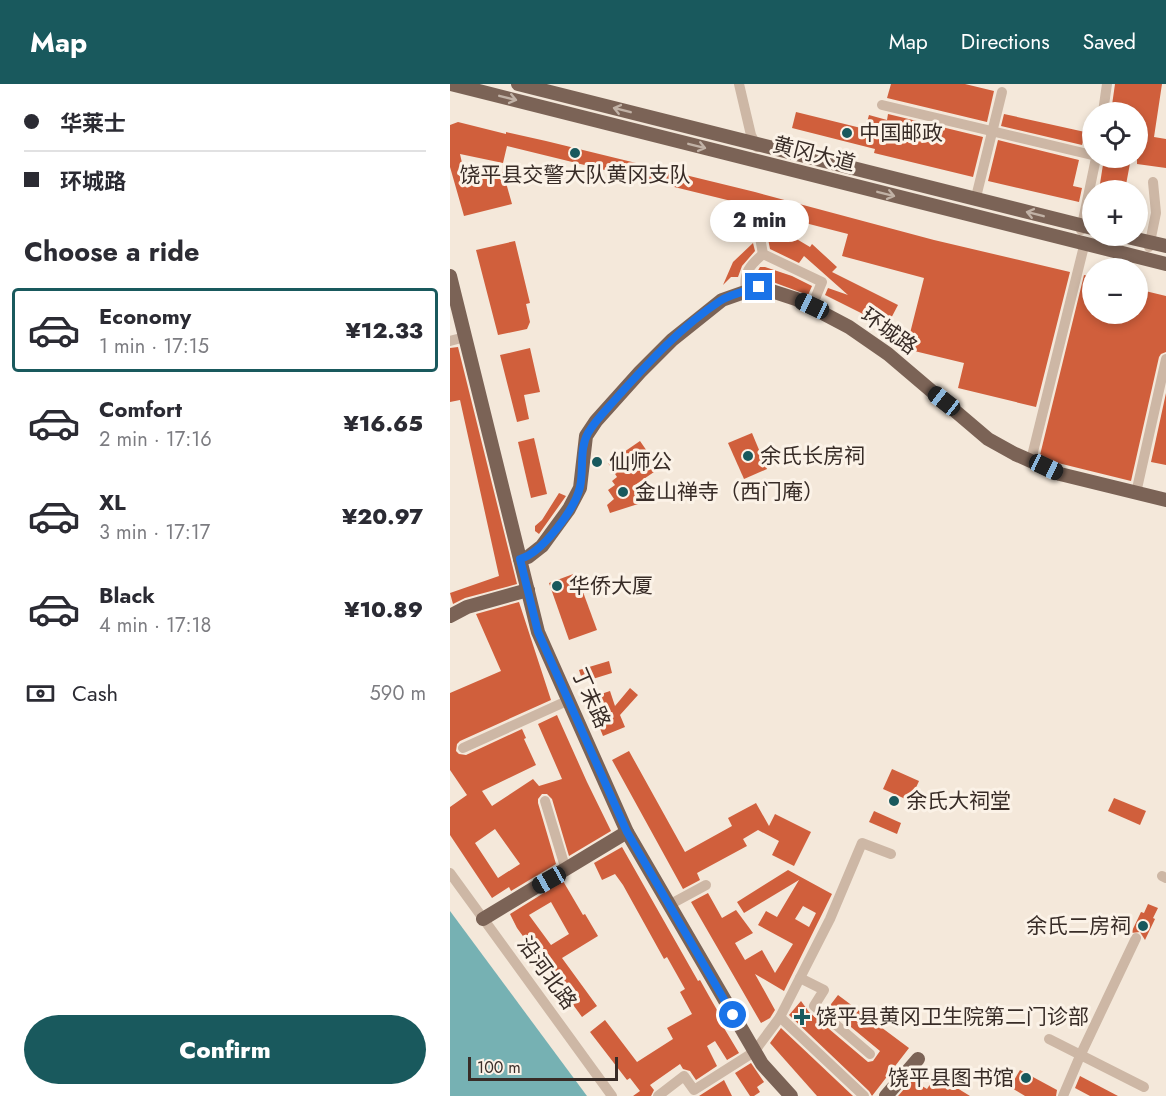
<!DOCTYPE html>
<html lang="en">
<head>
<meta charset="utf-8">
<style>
  :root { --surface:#fff; --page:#f2f2f3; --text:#2b2b33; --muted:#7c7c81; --line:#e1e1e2; --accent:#19595d }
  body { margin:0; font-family:Jost,"Noto Sans SC",sans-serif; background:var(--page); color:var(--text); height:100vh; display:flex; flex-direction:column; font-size:22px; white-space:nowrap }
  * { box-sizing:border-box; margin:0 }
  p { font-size:20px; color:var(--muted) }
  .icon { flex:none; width:33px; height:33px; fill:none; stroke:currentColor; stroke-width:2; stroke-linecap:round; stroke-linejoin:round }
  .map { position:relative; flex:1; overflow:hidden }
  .side { display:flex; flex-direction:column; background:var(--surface); width:450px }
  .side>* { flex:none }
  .guide { display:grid; align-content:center; height:132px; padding:0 24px; background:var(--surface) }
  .buttons { position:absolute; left:632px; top:18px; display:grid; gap:12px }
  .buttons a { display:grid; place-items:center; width:66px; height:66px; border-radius:50%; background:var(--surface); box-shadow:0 3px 9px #0003; font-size:30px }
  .scale { position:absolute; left:18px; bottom:15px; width:150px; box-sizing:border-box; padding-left:6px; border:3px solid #382c27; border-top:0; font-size:16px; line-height:21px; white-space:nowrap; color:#382c27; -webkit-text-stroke:4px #fbf2e7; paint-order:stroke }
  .end { position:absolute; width:27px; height:27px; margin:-14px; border:8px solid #1a73e8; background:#fff; box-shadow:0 0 0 3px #fff }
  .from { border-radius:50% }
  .bubble { position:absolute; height:42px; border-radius:21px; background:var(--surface); box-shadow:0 3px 9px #0003; font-size:20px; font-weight:800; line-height:42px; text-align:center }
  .car { position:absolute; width:18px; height:36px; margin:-18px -9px; border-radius:8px; box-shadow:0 0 4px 2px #0007; background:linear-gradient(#222 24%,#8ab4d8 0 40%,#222 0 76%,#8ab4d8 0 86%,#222 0) }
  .guide b { display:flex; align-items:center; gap:21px; height:57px; font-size:22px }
  .guide b+b { border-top:2px solid var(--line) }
  .guide i { width:15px; height:15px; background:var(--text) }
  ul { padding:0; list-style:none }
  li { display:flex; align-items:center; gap:18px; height:84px; margin:0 12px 9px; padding:0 12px; border:3px solid transparent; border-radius:6px }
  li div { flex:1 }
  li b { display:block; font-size:22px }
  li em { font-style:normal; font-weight:800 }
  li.current { border-color:var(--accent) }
  li>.icon { width:54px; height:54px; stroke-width:1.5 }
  h2 { padding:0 24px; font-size:27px; line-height:72px }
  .pay { display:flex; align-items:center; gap:15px; height:66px; padding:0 24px; font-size:22px }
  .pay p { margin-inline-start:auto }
  .action { display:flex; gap:12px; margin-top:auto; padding:12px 24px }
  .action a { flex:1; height:69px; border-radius:36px; background:var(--accent); color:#fff; font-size:24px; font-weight:800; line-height:69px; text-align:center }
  header { display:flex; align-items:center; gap:36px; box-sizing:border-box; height:84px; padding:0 30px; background:var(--accent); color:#fff }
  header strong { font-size:28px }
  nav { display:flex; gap:33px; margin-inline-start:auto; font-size:21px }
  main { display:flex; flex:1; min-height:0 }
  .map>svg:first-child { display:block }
  .water { fill:#76b1b3 }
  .building { fill:#d05f3c; fill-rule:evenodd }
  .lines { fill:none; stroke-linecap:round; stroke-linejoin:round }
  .minor { stroke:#cdb7a5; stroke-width:10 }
  .major { stroke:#7b6356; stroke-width:14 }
  .oneway { stroke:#c1b2a6 }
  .route { stroke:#1a73e8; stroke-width:8 }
  .poi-dot { fill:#19595d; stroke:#fbf2e7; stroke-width:2 }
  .labels { text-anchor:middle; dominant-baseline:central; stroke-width:6; stroke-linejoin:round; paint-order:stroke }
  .poi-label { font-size:21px; fill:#382c27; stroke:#fbf2e7; text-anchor:start }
  .street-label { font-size:21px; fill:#382c27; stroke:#fbf2e7 }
</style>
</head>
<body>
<header>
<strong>Map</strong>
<nav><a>Map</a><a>Directions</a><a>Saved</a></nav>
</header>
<main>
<section class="side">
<div class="guide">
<b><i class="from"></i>华莱士</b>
<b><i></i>环城路</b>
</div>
<h2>Choose a ride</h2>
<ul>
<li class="current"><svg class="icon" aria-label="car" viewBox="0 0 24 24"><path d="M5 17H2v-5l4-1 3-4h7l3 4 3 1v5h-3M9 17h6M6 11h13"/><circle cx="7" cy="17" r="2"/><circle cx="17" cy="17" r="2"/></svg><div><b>Economy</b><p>1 min · 17:15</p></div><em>¥12.33</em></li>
<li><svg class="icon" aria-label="car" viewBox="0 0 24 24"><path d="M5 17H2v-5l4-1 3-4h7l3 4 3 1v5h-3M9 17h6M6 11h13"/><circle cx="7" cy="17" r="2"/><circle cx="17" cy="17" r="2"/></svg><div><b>Comfort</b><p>2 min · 17:16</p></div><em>¥16.65</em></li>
<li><svg class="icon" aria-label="car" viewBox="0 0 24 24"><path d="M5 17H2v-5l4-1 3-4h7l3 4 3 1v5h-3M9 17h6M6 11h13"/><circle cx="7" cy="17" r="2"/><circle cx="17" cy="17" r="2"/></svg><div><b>XL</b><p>3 min · 17:17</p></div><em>¥20.97</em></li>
<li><svg class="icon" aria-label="car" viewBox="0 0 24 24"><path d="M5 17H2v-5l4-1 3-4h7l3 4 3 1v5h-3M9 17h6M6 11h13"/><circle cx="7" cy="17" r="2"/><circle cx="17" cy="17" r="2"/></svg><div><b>Black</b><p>4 min · 17:18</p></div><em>¥10.89</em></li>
</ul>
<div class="pay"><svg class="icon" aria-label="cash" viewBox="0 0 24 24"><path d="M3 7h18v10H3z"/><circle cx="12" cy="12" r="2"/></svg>Cash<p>590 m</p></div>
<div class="action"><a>Confirm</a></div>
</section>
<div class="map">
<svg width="716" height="1012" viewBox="0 0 716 1012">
  <rect width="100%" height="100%" fill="#f4e8da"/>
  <path class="water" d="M0,827L137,1012H0Z"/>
  <g class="building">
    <path d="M441,0H515L544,7L537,38L437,14Z"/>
    <path d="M665,0H712L704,53L716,55V84L687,80V28H661Z"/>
    <path d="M346,28L415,45L419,31L437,36L438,30L533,53L523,93L424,69L425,65L342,44Z"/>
    <path d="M554,30L635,48L632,61L551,42Z"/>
    <path d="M8,38L56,50V48L96,57L305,108L484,156L620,188L586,323L508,304L514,279L456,265L474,194L392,172L398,150L328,132L330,129L57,62L53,79L10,70L16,97L53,88L62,120L14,132L0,83V41Z"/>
    <path d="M548,56L629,76L623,102L632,104L629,118L538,97Z"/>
    <path d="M654,74H681L675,106H649Z"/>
    <path d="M323,141L360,163L362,160L387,183L382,188L448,221L437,242L375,211L378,204L398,211L354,172L349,179L320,165L317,150Z"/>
    <path d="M65,157L80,219L76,220L80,238L77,245L48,251L26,166Z"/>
    <path d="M303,159L305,167L292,182L288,193H281L273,201L283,178Z"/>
    <path d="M310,183H315L342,192L362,202L358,211L312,194L303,195Z"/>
    <path d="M634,191L642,193V230H687V205L716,212V268L711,270L709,273L681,397L608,379L590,371Z"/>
    <path d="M8,263L67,500L15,514L3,520L0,509L49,492L10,316L0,318V264Z"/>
    <path d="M80,264L90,308L74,311L79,335L67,338L50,271Z"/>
    <path d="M716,309V381L701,378Z"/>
    <path d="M302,349L317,385L294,395L278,359Z"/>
    <path d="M84,354L97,410L81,414L68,358Z"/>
    <path d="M190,357L199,370L194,374L204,388L185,401L188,420L160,429L157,421L164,415L158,406L165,401L162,397L167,393L158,379Z"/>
    <path d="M109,409L116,412L89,450L85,447V442L92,436Z"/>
    <path d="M126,489L147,546L119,556L99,499Z"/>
    <path d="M69,518L101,616L10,657L7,660L6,667L9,670L16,671L72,645L76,654L74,655L86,681L32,707L42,722L83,695L89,702L112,695L88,640L107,631L137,698L161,747L119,772L102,715L97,710H92L88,715V719L106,780L61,807L59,803L42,814L0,751V723L17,711L0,686V609L51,587L26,530ZM45,745L70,780L48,794L25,759Z"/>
    <path d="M159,577L162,589L133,598L129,586Z"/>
    <path d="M180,604L188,611L170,631L175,643L153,652L139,617L143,615L142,613L160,607L165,622Z"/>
    <path d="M179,667L235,768L282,742L278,734L306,719L319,742L325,730L361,748L344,782L322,771L329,757L308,746L293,755L297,762L247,789L250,796L233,805L162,676Z"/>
    <path d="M442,685L469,697L460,717L433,705Z"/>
    <path d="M664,714L696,727L690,741L658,727Z"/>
    <path d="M424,727L451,739L447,750L419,738Z"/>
    <path d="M172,763L248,897L250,896L259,912L271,933L268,934L289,969L277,976L265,957L257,962L267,982L246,996L240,987L233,985L230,980L200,1001L204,1006L201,1012H183L190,1007L180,994L177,996L140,948L155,936L187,978L223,955L217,944L242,930L230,908L235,905L217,873L214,875L173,801L165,790L152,796L144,779Z"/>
    <path d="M338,786L382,810L334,907L305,890L325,926L320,934L311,939L241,818L258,809L272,834L286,826L303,849L285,859L295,876L312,866L325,889L343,860L308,841L316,827L327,833L349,796L294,829L287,818ZM353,822L366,829L359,843L345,835Z"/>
    <path d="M113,797L133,831L135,830L148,852L112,874L147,922L132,933L67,844L60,830ZM101,818L119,850L101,861L79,831Z"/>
    <path d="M698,820L708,824L703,834L705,835L695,856L690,848L681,849L691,828L694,829Z"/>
    <path d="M388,911L459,964L422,1012L419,1007L339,931L351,917L359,928L418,978L423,977L430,967L378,924Z"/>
    <path d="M331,944L403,1012H367L320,959Z"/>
    <path d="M301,979L314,998L307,1003L310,1008L304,1012H300L285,989Z"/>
    <path d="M570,986L607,1006L606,1012H575L560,1003Z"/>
    <path d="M486,991L520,1012H448L462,996L477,1005Z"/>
    <path d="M630,992L668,1012H640L625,1004Z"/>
    <path d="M274,996L282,1012H249Z"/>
  </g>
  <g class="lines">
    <g class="minor">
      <path d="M289,0L301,51L307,63"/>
      <path d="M432,21L642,71"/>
      <path d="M653,28L657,0"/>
      <path d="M527,109L552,8"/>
      <path d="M631,146L646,74"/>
      <path d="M309,148L313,170L372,198L362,222"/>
      <path d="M699,163L706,129L703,98"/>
      <path d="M296,207C293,189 300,181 313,170"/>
      <path d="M0,257L15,253"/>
      <path d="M581,376L633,166"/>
      <path d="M686,409L716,275"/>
      <path d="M13,664L119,616"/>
      <path d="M95,717L116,786"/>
      <path d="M0,789L162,1012"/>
      <path d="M712,792L716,794"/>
      <path d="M219,821L256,801"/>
      <path d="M350,894L374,906L364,922L420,970"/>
      <path d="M330,933L414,1012"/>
      <path d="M599,955L694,1003"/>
      <path d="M208,1012L234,992L244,1006L304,968L330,933L380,835L412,759L441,770"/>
      <path d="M613,1012L630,972L686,854"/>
    </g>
    <g class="major">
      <path d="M1,0L716,180"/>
      <path d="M68,0L642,144"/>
      <path d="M673,152L716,162"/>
      <path d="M0,192L88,548L177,748L312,980L341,1012"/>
      <path d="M70,475L78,473L92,462L119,425L130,404L136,352L146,337L190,288L222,256L272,216L309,203L346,215L399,243L438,270L538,355L565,370L610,390L716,416"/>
      <path d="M0,532L17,523L78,506"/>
      <path d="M33,835L177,748"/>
      <path d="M436,1012L468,975"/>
    </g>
  </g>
  <defs><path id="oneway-shaft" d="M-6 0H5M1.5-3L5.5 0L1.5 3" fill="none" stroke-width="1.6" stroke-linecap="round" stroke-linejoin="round" transform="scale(1.5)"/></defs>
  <g class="oneway">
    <use href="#oneway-shaft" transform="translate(58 14) rotate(14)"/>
    <use href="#oneway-shaft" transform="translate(172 26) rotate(-166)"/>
    <use href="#oneway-shaft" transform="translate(247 62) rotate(14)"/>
    <use href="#oneway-shaft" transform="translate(436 110) rotate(14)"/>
    <use href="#oneway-shaft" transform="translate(585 130) rotate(-166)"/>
  </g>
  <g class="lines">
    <path class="route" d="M283,931L177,748L88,548L70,475C92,469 125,425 130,403C134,386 129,365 138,349C146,335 159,323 170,310C200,277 232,242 270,217C281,210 296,207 309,203"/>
  </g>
  <g class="poi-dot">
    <circle cx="397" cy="49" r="6"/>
    <circle cx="125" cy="69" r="6"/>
    <circle cx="298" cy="372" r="6"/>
    <circle cx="147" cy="378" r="6"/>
    <circle cx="173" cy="408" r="6"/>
    <circle cx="107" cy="502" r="6"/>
    <circle cx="444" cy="717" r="6"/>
    <circle cx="693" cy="842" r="6"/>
    <path d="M349 924h6v6h6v6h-6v6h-6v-6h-6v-6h6z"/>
    <circle cx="576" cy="994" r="6"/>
  </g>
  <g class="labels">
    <g class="poi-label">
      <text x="409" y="49">中国邮政</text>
      <text x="125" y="91" text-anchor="middle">饶平县交警大队黄冈支队</text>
      <text x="310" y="372">余氏长房祠</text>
      <text x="159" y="378">仙师公</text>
      <text x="185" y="408">金山禅寺（西门庵）</text>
      <text x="119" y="502">华侨大厦</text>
      <text x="456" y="717">余氏大祠堂</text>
      <text x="681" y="842" text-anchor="end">余氏二房祠</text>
      <text x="366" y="933">饶平县黄冈卫生院第二门诊部</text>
      <text x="564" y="994" text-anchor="end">饶平县图书馆</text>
    </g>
    <g class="street-label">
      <text transform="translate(364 70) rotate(14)">黄冈大道</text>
      <text transform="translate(439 247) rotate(36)">环城路</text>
      <text transform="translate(141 614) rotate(66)">丁未路</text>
      <text transform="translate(97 889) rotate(54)">沿河北路</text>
    </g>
  </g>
</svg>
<div class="buttons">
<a><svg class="icon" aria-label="locate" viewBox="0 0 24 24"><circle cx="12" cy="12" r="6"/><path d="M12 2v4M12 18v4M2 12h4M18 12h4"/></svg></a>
<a>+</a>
<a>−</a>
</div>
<div class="scale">100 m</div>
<i class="end from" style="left:283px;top:931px"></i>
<i class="end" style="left:309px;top:203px"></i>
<div class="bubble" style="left:260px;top:116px;width:99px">2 min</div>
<i class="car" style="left:362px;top:222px;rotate:295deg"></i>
<i class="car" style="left:494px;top:317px;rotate:308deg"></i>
<i class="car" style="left:596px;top:383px;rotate:115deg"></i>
<i class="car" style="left:99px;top:796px;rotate:241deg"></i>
</div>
</main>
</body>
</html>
